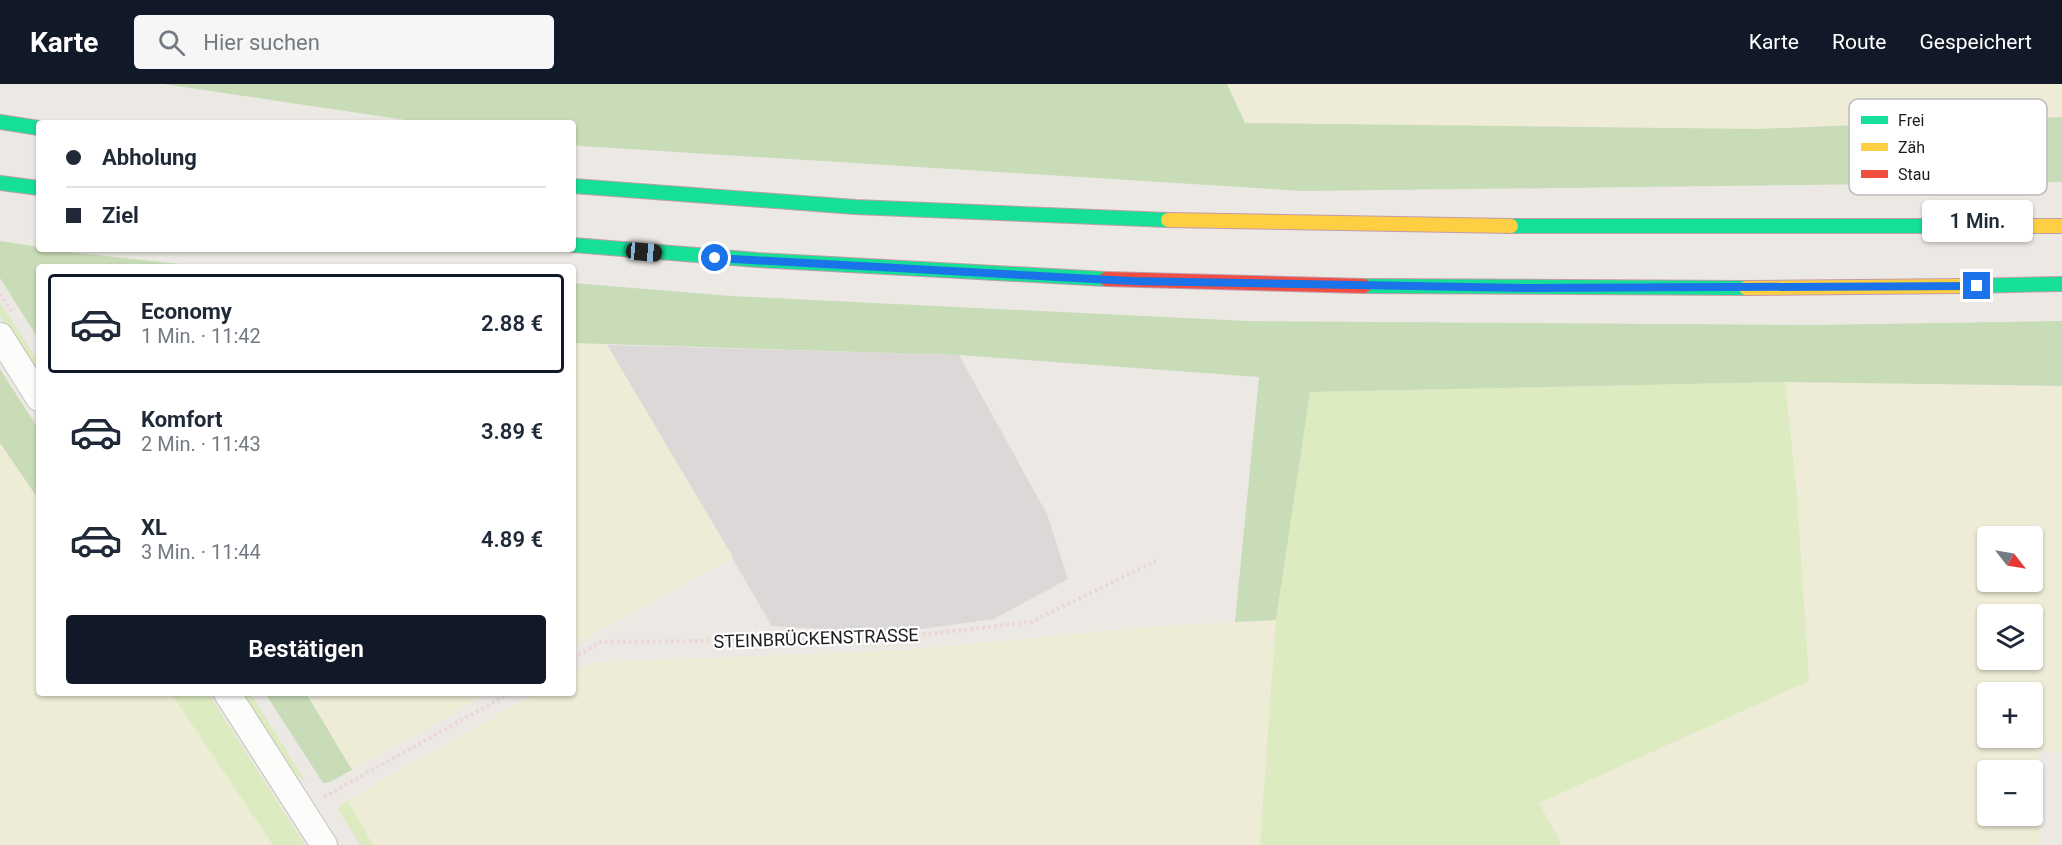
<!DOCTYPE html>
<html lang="de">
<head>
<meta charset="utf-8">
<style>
  :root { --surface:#fff; --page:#f6f6f7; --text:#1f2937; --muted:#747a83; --line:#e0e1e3; --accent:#111827 }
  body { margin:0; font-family:Roboto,sans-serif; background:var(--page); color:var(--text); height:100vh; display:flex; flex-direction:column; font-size:22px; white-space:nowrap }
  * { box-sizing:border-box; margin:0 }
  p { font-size:20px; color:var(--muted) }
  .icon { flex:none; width:33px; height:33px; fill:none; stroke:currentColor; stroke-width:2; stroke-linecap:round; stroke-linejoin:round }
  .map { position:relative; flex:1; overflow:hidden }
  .panel { position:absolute; left:36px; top:180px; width:540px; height:432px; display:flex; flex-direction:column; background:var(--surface); border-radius:6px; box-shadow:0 2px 4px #0004 }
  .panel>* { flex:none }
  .hud { position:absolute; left:36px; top:36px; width:540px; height:132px; border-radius:6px; box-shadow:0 2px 4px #0004; display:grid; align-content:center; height:132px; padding:0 30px; background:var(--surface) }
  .needle { width:39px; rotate:121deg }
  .controls { position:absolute; left:1977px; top:442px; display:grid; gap:12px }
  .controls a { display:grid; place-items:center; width:66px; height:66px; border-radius:6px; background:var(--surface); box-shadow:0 2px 4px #0004; font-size:30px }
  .end { position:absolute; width:27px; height:27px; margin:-14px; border:8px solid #1a73e8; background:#fff; box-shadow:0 0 0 3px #fff }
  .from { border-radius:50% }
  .bubble { position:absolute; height:42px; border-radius:6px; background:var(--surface); box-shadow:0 2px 4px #0004; font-size:20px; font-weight:600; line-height:42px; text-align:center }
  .car { position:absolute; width:18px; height:36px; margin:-18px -9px; border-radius:8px; box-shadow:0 0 4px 2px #0007; background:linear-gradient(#222 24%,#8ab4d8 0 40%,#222 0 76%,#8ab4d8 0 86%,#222 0) }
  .hud b { display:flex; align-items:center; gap:21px; height:57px; font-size:22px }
  .hud b+b { border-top:2px solid var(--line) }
  .hud i { width:15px; height:15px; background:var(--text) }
  ul { padding:10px 0 0; list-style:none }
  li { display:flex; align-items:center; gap:18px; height:99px; margin:0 12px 9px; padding:0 18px; border:3px solid transparent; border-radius:6px }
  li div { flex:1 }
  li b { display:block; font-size:22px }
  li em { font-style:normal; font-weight:600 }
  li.selected { border-color:var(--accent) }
  li>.icon { width:54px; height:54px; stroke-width:1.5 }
  .button { display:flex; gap:12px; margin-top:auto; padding:12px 30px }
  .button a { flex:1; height:69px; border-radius:6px; background:var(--accent); color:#fff; font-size:24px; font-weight:600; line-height:69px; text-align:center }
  header { display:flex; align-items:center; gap:36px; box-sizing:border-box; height:84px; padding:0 30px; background:var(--accent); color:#fff }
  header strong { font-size:28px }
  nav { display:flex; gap:33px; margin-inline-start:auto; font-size:21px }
  .search { width:420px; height:54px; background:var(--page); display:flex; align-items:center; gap:15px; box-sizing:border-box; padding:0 21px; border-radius:6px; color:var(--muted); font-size:22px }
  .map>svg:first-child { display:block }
  .residential { fill:#dbd8d7 }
  .farmland { fill:#eeecd7; fill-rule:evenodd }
  .grass { fill:#ddebc1 }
  .forest { fill:#c9dcb8 }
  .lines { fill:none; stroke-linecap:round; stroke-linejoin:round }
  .street-casing { stroke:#c4c3c1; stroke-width:28 }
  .fast-casing { stroke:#c39aab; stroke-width:16 }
  .slow-casing { stroke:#c39aab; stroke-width:16 }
  .jam-casing { stroke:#c39aab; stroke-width:16 }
  .path { stroke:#ebd7d7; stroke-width:4; stroke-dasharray:3 3; stroke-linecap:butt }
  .street { stroke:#fcfcfb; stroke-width:26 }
  .fast { stroke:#16e098; stroke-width:14 }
  .slow { stroke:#ffcf43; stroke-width:14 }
  .jam { stroke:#f24e42; stroke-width:14 }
  .route { stroke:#1a73e8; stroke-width:8 }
  .labels { text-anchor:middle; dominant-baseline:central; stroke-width:4.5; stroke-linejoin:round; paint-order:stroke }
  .street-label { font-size:18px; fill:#1d1d1d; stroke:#fff }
  .key { fill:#fff; stroke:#bbb; stroke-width:1.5 }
  .key-label { font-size:16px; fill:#1d1d1d }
</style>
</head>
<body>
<header>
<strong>Karte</strong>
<div class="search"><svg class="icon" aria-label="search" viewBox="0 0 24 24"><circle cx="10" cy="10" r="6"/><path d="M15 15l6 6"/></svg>Hier suchen</div>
<nav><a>Karte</a><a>Route</a><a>Gespeichert</a></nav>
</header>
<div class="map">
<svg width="2062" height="761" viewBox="0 0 2062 761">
  <rect width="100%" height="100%" fill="#ece9e5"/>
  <path class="residential" d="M607,261L959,271L1047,430L1068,495L994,535L893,549L772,542Z"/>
  <g class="farmland">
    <path d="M1227,0H2062V33L1757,45L1245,39Z"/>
    <path d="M573,259L607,261L733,473L573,562Z"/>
    <path d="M1785,298L2062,302V761L2061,669L2039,665L2041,761H1562L1539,719L1809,597L1797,412ZM1988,453H2032V498H1988ZM1988,531H2032V576H1988ZM1988,609H2032V654H1988ZM1988,687H2032V732H1988Z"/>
    <path d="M0,359L39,416V609H171L273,761H0Z"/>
    <path d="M1276,536L1260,761H373L347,716L536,609H573V588L592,578L904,566L1157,542Z"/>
    <path d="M306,609H490L352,686Z"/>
  </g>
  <g class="grass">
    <path d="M0,218L39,279V292L0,232Z"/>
    <path d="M1785,298L1797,412L1809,597L1539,719L1562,761H1260L1276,536L1310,308Z"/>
    <path d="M171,609H208L305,761H273Z"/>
    <path d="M242,609H250L305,696L295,692Z"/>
    <path d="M347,716L373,761H360L338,725Z"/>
  </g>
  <g class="forest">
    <path d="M163,0H1227L1245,39L1757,45L2062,33V98L1303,107L581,62L573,61V39H426Z"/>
    <path d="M0,157L39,163V165L209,183H39V256L0,194Z"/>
    <path d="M573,199L731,212L1247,237L1812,241L2062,237V302L1785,298L1310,308L1276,536L1235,538L1259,293L959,271L573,259Z"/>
    <path d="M0,285L39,346V416L0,359Z"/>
    <path d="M265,609H306L352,686L330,698L323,699Z"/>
  </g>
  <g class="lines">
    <g class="street-casing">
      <g id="street">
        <path d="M0,252L39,314"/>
        <path d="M227,609L324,761"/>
      </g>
    </g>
    <g class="fast-casing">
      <g id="fast">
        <path d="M0,38L39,44"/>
        <path d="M0,99L39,104"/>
        <path d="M573,102L855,123L1168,136"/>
        <path d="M1511,142H1981"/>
        <path d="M573,161L758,176L1106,195"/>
        <path d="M1364,202L1746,204"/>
        <path d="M1964,202L2062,200"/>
      </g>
    </g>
    <g class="slow-casing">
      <g id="slow">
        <path d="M1168,136L1511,142"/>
        <path d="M1981,142H2062"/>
        <path d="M1746,204L1964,202"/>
      </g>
    </g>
    <g class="jam-casing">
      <path id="jam" d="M1106,195L1364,202"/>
    </g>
    <g class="path">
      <path d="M0,210L11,227"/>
      <path d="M573,574L601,558L884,555L1031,538L1156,477"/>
      <path d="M324,713L510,609"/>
    </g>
    <use href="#street" class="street"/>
    <use href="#fast" class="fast"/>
    <use href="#slow" class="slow"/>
    <use href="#jam" class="jam"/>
  </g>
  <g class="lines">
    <path class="route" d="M715,174L1131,197L1525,204L1977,202"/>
  </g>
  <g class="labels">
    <g class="street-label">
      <text transform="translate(816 554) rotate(-2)">STEINBRÜCKENSTRASSE</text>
    </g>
  </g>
  <rect x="1849" y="15" width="198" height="96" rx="9" class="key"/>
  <rect x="1861" y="32" width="27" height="8" fill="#16e098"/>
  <rect x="1861" y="59" width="27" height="8" fill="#ffcf43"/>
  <rect x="1861" y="86" width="27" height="8" fill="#f24e42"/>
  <g class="key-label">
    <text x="1898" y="42">Frei</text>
    <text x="1898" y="69">Zäh</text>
    <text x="1898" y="96">Stau</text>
  </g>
</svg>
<div class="controls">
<a><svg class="needle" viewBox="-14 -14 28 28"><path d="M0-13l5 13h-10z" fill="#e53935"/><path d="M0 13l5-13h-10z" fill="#747a83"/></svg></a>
<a><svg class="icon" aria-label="layers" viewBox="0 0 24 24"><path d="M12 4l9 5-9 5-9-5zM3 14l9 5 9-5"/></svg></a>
<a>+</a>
<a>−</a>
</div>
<i class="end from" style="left:715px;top:174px"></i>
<i class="end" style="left:1977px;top:202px"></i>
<div class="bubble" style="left:1922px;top:116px;width:111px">1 Min.</div>
<i class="car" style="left:644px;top:168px;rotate:95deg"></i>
<div class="hud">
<b><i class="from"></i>Abholung</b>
<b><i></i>Ziel</b>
</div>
<section class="panel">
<ul>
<li class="selected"><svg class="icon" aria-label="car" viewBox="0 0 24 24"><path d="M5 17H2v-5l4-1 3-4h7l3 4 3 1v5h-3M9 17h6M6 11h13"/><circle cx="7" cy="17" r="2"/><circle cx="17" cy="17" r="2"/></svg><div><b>Economy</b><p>1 Min. · 11:42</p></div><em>2.88 €</em></li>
<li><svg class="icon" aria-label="car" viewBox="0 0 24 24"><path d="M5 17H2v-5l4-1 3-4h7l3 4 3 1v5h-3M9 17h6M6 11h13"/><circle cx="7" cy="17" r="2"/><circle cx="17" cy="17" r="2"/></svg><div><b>Komfort</b><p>2 Min. · 11:43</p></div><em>3.89 €</em></li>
<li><svg class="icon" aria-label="car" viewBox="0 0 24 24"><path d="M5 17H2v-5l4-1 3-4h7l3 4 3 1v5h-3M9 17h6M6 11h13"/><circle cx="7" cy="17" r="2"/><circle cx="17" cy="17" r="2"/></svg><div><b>XL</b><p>3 Min. · 11:44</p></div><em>4.89 €</em></li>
</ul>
<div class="button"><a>Bestätigen</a></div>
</section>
</div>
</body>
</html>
